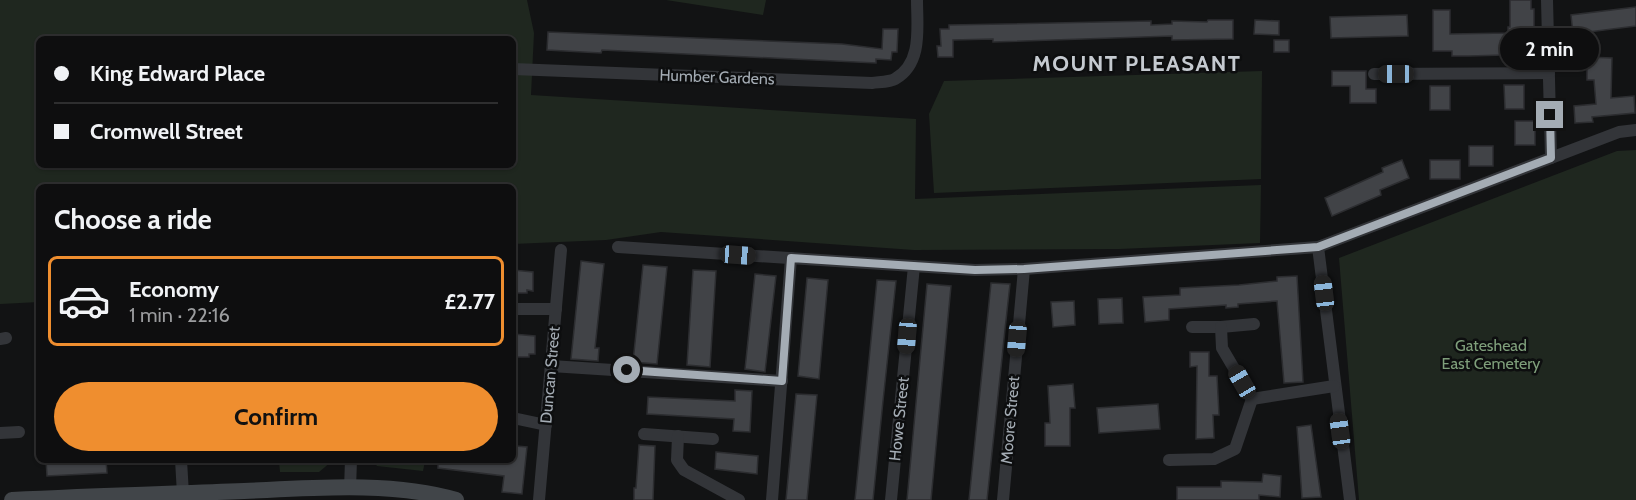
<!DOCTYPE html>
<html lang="en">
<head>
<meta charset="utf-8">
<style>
  :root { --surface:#0e0e0f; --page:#171718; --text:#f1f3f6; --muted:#9b9c9e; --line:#2e2e2f; --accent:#ef8e2f }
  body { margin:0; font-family:Cabin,sans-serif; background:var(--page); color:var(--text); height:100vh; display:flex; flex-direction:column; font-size:22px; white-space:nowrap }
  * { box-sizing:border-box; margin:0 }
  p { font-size:20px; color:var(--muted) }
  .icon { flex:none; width:33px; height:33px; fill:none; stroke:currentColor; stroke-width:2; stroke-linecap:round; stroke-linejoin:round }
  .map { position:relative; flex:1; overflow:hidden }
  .panel { position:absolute; left:36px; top:184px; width:480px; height:279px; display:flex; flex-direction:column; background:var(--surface); border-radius:9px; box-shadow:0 2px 4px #0004,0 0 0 2px var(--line) }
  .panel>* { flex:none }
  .banner { position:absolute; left:36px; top:36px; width:480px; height:132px; border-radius:9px; box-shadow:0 2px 4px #0004,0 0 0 2px var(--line); display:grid; align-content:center; height:132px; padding:0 18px; background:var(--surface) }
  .end { position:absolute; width:27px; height:27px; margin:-14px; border:8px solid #a4acb4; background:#111; box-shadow:0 0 0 3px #111 }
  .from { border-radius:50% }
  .bubble { position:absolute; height:42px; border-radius:21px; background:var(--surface); box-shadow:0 2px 4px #0004,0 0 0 2px var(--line); font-size:20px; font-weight:800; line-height:42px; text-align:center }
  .car { position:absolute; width:18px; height:36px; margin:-18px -9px; border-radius:8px; box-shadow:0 0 4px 2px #0007; background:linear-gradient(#222 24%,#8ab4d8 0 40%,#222 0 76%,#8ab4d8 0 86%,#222 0) }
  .banner b { display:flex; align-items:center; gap:21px; height:57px; font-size:22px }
  .banner b+b { border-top:2px solid var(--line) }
  .banner i { width:15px; height:15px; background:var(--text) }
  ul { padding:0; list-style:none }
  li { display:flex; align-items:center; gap:18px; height:90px; margin:0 12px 9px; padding:0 6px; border:3px solid transparent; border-radius:9px }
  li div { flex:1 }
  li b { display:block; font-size:22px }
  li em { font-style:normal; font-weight:800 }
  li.current { border-color:var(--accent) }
  li>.icon { width:54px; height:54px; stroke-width:1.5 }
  h2 { padding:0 18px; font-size:27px; line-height:72px }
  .button { display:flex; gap:12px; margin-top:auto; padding:12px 18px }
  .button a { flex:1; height:69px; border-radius:36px; background:var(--accent); color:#111; font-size:24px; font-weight:800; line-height:69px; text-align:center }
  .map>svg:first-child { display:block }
  .green { fill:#1f271f; fill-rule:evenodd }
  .building { fill:#414347; stroke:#2c2d30; stroke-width:1.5 }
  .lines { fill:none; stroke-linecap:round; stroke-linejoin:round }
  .minor { stroke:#333539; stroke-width:12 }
  .secondary { stroke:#414549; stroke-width:16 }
  .route { stroke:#a4acb4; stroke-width:8 }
  .labels { text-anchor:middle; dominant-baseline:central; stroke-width:5; stroke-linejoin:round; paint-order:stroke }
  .street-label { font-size:16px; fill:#a4acb4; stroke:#0d0e0f }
  .park-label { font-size:16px; fill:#7f9f7b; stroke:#0d0e0f }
  .district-label { font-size:22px; font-weight:bold; letter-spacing:1.5px; fill:#c5cad0; stroke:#0d0e0f }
</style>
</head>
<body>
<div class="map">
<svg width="1636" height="500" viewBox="0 0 1636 500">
  <rect width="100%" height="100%" fill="#121314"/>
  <g class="green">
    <path d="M0,0H527L534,33L531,95L916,119L915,199L1261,185L1260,243L1119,249L914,250L661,232L606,240L513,244V188H39V302L0,304ZM39,39H513V165H39Z"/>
    <path d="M666,0H766L763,15Z"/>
    <path d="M1262,71L1261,179L934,193L929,114L944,81Z"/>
    <path d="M1636,150V500H1359L1339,258L1617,151Z"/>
    <path d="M279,461V460L332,461L319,472H280Z"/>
    <path d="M373,461H425L423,471L377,466Z"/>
  </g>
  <g class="building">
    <path d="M1510,0H1531V9H1534V27H1523V50H1504V55L1469,56H1452V51H1433V10H1450V34L1508,33V27H1510Z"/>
    <path d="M1636,7V26L1573,34L1571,15Z"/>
    <path d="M1407,15L1408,36L1331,38L1330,17Z"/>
    <path d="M1208,20H1233V39L1172,40V36L993,42V39L953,40V57H938L937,46H941L940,29H949V25L1151,21V25L1172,24V21L1207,22Z"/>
    <path d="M1255,20L1279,21V35L1254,34Z"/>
    <path d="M883,29H898L897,52H892L891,60L876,59V63L602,50L601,53L547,50L548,32L842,44L882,49Z"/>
    <rect x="1274" y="40" width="15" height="12"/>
    <path d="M1587,57L1612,58L1611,98L1634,96L1635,113L1592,117L1593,122L1575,123L1574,106L1596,104L1594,80H1587Z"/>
    <path d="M1332,71H1366V89H1376V103H1350V86H1332Z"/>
    <path d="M1504,85H1524V109H1505Z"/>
    <rect x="1430" y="86" width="20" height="24"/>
    <rect x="1515" y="121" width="20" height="24"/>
    <rect x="1469" y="146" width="24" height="20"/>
    <path d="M1402,160L1409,178L1380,190L1381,195L1332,216L1325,198L1383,172L1382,168Z"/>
    <rect x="1430" y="160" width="30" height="19"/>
    <path d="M581,261L604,264L595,348H599L598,361L571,359Z"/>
    <path d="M643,265L667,267L657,364L633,362Z"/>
    <path d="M513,270L533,272V291L527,290V293H513Z"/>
    <path d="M693,270L716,271L710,367L687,365Z"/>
    <path d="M755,274L776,276L765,372L745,369Z"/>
    <path d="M1297,276L1303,382L1284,383L1277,301L1238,304V307L1226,308V305L1169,309V320L1145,322L1143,297L1180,295V288L1239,285L1277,281V277Z"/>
    <path d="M807,278L828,280L819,379L798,376Z"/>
    <path d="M877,280L896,281L883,401L873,500H855Z"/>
    <path d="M991,283L1010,284L1007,311L987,500H969Z"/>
    <path d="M927,284L951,286L931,500H907Z"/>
    <path d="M1122,298L1123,323L1099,324L1098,299Z"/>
    <path d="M1074,301L1075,325L1053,327L1051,302Z"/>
    <path d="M513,334L535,336V354H529V357H513Z"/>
    <path d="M1190,352H1209V376H1217L1219,415H1213L1214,438L1196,439L1197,366L1190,367Z"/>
    <path d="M1073,384L1075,408H1070V446H1045V423H1050L1048,386Z"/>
    <path d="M735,390L752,391L750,432L733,431L734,419L647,414L648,397L735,401Z"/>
    <path d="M796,394L817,395L807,500H786Z"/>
    <path d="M1158,404L1160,429L1099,433L1097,408Z"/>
    <path d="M1311,425L1321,497L1302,498L1297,427Z"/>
    <path d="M639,445L655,446L653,500H634V488H636Z"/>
    <path d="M516,446L527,447L522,494L502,492L504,476L438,468V460H514Z"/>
    <path d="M716,452L758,456L757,474L715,469Z"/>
    <path d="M46,460H106L107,473L47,476Z"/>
    <path d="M1263,474L1281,476L1280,497L1259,495V500H1177V487H1221V481L1262,482Z"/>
  </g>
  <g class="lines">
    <g class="minor">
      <path d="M1547,0L1551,158"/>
      <path d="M513,69L872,83C879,82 890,82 895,79C923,63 917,27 917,0"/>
      <path d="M1374,74L1549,73"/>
      <path d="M618,247L975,270L1024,269L1318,247L1619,132L1636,130"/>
      <path d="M1318,247L1350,500"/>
      <path d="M513,309H556"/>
      <path d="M1192,327H1221L1254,324"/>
      <path d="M1221,327L1222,348L1252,399L1334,386"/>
      <path d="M0,339L6,338"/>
      <path d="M551,366L782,381"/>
      <path d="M513,418L546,425"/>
      <path d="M0,433L19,432"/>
      <path d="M644,434L713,439"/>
      <path d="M678,436L677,460L684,470L739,500"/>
      <path d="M181,460L183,494"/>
      <path d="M1169,460L1214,459L1235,449L1252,399"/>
      <path d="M350,489L351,460"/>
      <path d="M539,500L561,250"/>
      <path d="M772,500L791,258"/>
      <path d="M891,500L914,266"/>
      <path d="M1003,500L1024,269"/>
    </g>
    <path class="secondary" d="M12,500C89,496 166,494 244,491C310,488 393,481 456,500"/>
  </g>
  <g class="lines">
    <path class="route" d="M627,370L782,381L791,258L975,270L1024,269L1318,247L1551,158L1550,115"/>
  </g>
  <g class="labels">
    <g class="street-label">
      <text transform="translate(717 77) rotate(2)">Humber Gardens</text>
      <text transform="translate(550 375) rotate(-85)">Duncan Street</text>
      <text transform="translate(899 419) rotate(-84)">Howe Street</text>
      <text transform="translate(1010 420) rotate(-85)">Moore Street</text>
    </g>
    <g class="park-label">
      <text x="1491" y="345">Gateshead<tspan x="1491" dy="18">East Cemetery</tspan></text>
    </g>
    <g class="district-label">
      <text x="1137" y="63">MOUNT PLEASANT</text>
    </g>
  </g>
</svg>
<i class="end from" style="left:627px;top:370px"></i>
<i class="end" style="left:1550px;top:115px"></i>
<div class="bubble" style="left:1500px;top:28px;width:99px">2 min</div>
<i class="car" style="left:1396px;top:74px;rotate:270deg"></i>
<i class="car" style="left:738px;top:255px;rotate:94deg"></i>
<i class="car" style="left:1324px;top:293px;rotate:353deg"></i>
<i class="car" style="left:907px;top:336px;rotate:185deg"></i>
<i class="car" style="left:1017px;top:339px;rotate:185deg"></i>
<i class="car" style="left:1242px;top:382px;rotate:330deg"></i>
<i class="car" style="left:1340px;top:431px;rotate:352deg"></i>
<div class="banner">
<b><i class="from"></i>King Edward Place</b>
<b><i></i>Cromwell Street</b>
</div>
<section class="panel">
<h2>Choose a ride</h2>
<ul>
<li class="current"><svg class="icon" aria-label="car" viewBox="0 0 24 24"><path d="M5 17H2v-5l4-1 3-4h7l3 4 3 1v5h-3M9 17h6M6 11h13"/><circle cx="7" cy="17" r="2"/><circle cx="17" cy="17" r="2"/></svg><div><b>Economy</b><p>1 min · 22:16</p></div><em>£2.77</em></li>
</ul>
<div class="button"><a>Confirm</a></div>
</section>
</div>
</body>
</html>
